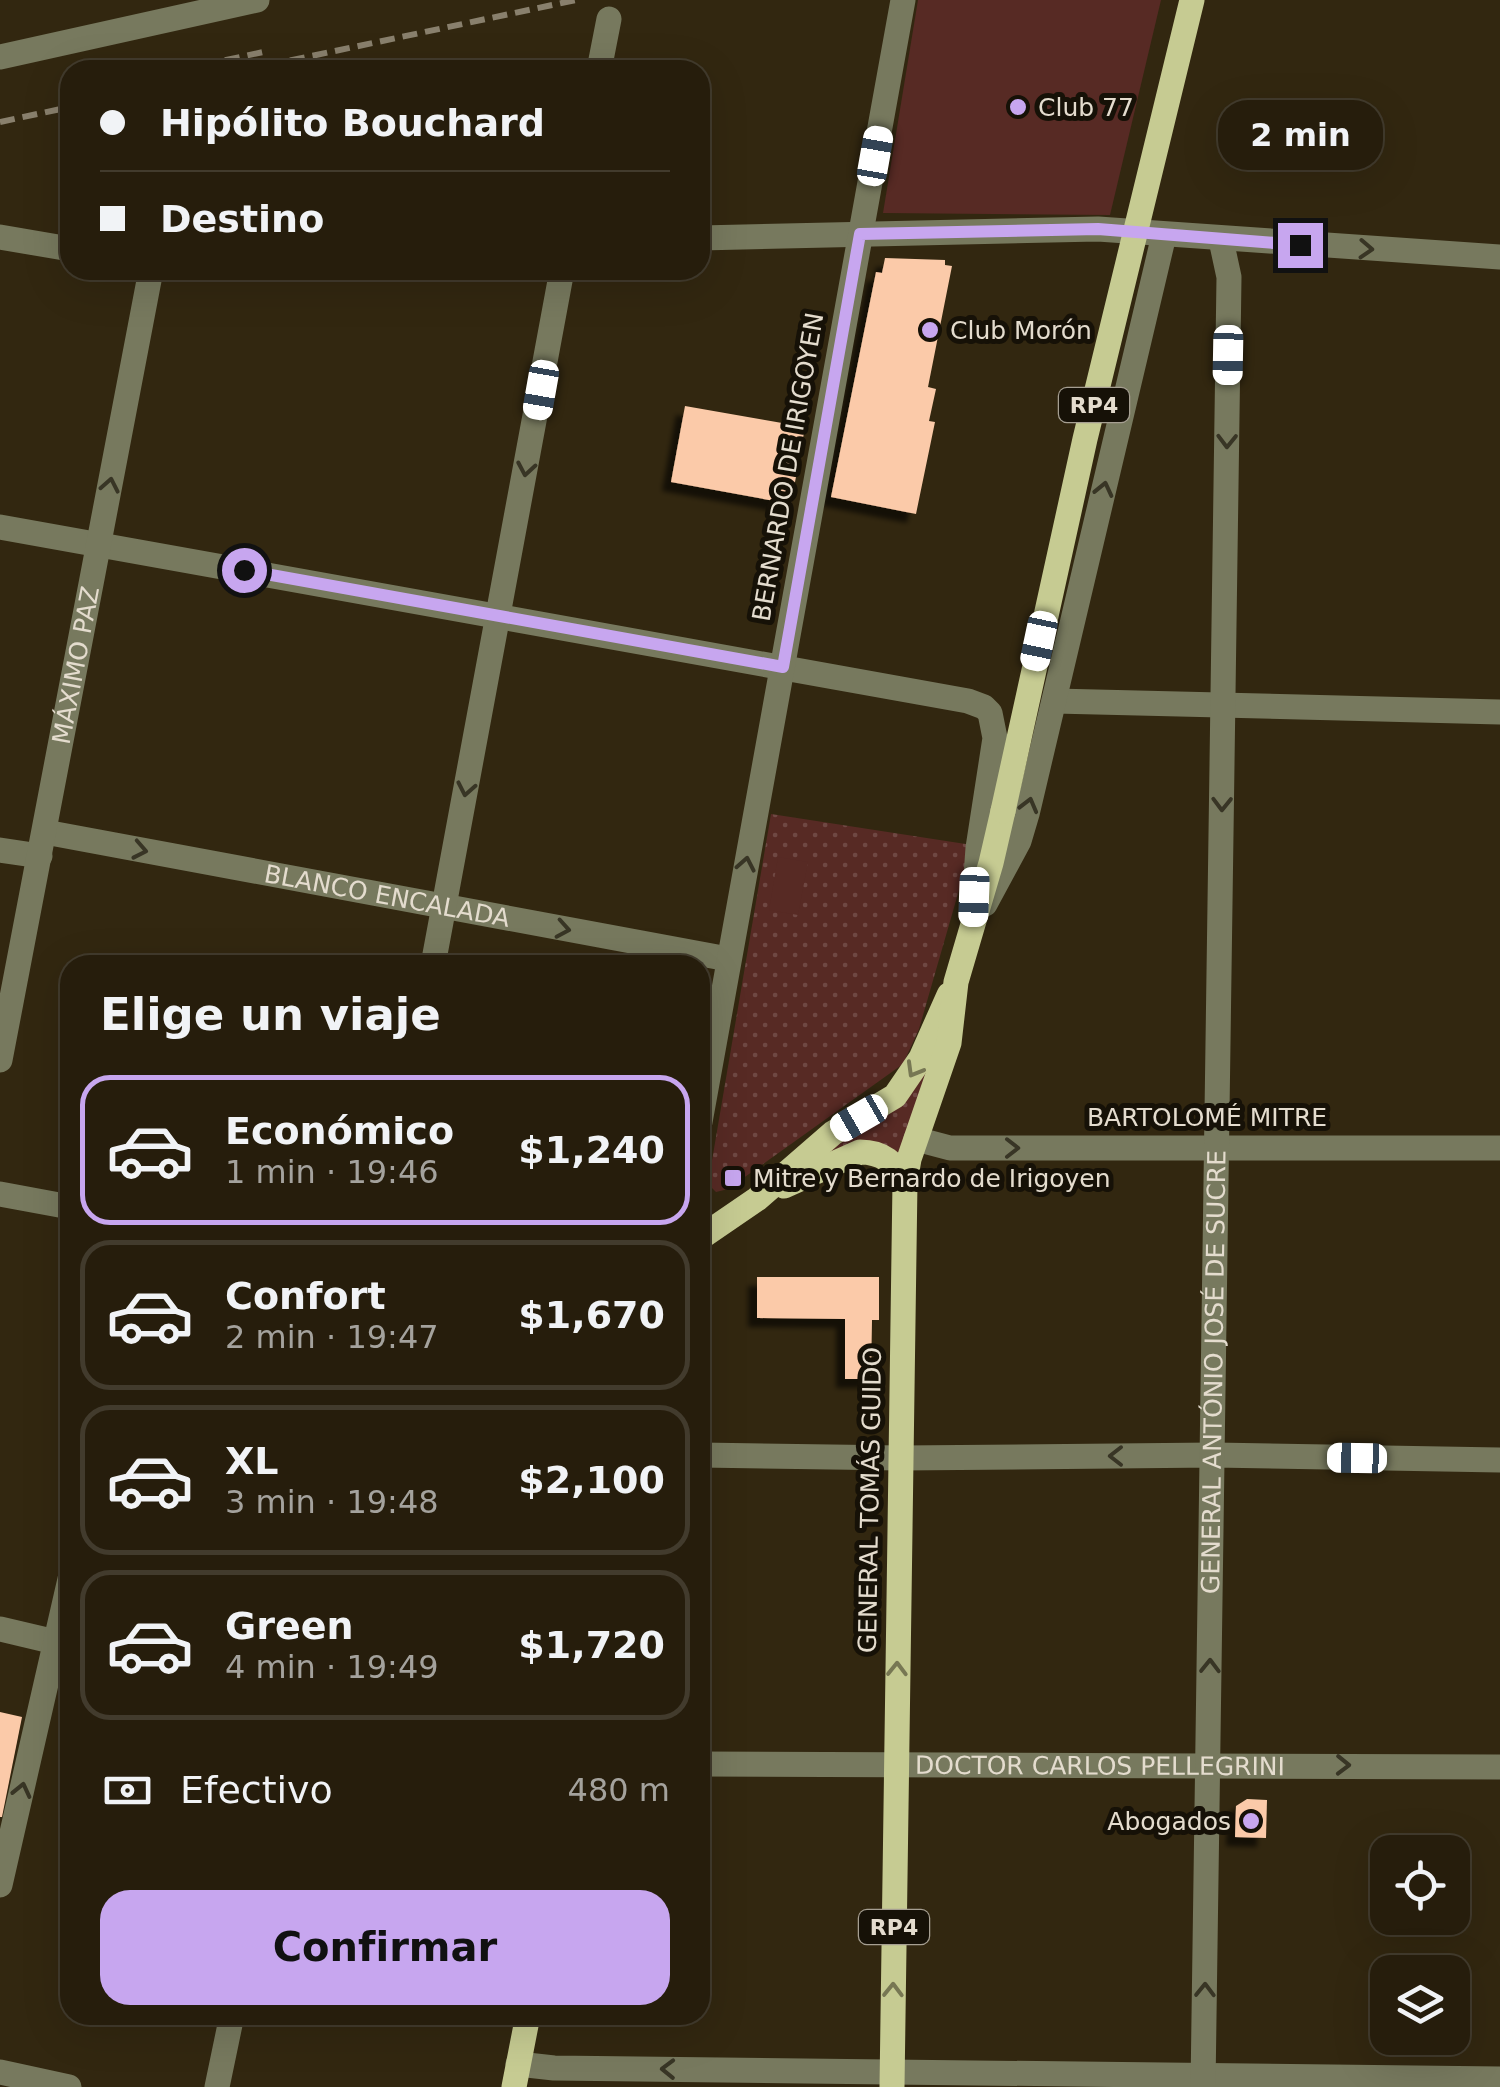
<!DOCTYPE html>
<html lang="es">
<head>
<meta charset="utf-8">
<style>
  :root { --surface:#261d0c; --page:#2e2615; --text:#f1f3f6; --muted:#a4a29d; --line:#423b2d; --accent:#c7a6ef }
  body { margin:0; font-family:"DejaVu Sans",sans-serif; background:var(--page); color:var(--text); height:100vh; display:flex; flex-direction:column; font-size:38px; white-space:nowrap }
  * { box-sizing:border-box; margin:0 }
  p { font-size:32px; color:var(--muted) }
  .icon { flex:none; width:55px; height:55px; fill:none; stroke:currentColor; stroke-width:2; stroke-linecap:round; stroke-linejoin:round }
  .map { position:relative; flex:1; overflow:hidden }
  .details { position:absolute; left:60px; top:955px; width:650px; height:1070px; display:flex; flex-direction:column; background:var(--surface); border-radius:30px; box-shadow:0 10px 40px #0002,0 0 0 2px var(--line) }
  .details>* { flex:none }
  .guide { position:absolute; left:60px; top:60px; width:650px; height:220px; border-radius:30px; box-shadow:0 10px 40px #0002,0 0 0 2px var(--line); display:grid; align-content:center; height:220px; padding:0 40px; background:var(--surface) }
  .controls { position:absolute; left:1370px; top:1835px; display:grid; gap:20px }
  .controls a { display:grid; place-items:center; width:100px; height:100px; border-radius:20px; background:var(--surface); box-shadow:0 10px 40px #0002,0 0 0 2px var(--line); font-size:50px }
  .end { position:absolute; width:45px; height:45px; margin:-22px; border:12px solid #c7a6ef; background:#111; box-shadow:0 0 0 5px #111 }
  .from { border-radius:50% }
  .bubble { position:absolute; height:70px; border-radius:30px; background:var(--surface); box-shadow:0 10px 40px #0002,0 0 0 2px var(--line); font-size:32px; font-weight:700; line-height:70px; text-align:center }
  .car { position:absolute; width:30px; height:60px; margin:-30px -15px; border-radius:12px; box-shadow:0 0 8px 2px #0007; background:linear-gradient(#fff 24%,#345 0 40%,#fff 0 76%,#345 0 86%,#fff 0) }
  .guide b { display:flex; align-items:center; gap:35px; height:95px; font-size:38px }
  .guide b+b { border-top:2px solid var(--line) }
  .guide i { width:25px; height:25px; background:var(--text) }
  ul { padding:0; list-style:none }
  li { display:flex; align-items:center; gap:30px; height:150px; margin:0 20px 15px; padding:0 20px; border:5px solid var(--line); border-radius:30px }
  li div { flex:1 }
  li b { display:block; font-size:38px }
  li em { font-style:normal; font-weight:700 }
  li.current { border-color:var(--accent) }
  li>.icon { width:90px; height:90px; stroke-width:1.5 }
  h2 { padding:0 40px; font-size:45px; line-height:120px }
  .pay { display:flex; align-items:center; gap:25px; height:110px; padding:0 40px; font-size:38px }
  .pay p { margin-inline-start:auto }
  .cta { display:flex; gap:20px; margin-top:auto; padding:20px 40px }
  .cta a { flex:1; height:115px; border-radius:30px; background:var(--accent); color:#111; font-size:40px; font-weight:700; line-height:115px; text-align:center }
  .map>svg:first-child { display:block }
  .green { fill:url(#green-dots) }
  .pitch { fill:#572a24 }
  .building { fill:#fbcaa9; filter:url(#shadow) }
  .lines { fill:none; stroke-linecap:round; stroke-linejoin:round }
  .minor { stroke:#77795e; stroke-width:25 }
  .major { stroke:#c6cb92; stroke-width:25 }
  .rail { stroke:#89806d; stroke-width:6; stroke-dasharray:15 8; stroke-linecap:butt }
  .major-bridge { stroke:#c6cb92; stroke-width:25 }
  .oneway { stroke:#383525 }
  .oneway2 { stroke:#777753 }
  .route { stroke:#c7a6ef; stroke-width:12 }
  .poi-dot { fill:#c7a6ef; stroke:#161107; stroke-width:4 }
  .labels { text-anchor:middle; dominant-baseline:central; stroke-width:10; stroke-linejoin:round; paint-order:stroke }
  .shield { fill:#161107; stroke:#a69f92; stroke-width:2.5 }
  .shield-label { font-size:22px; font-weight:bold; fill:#e4dcce }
  .poi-label { font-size:25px; fill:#e4dcce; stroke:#161107; text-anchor:start }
  .street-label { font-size:25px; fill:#e4dcce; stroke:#161107 }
</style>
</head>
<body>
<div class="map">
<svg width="1500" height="2087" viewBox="0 0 1500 2087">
  <defs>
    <pattern id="green-dots" width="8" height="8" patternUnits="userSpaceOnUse" patternTransform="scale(2.5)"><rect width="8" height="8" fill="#572a24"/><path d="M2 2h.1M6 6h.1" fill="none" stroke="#6f4843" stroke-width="1.8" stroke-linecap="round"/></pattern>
    <filter id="shadow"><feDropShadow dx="-9" dy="9" stdDeviation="2.5" flood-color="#0009"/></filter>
  </defs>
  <rect width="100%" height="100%" fill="#322710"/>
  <g class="green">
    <path d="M771,814L972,845L919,1029L903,1064L728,1189L716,1192L708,1184Z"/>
    <path d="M930,1060L901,1162L812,1165Z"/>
  </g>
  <g class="pitch">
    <path d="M918,0H1161L1110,215L883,213Z"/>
    <path d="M778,857L808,862L798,915L769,910Z"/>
  </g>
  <g class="building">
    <path d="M885,258L945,260V265L952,266L928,387L936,389L929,421L935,422L916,514L831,497L876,272L882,273Z"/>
    <path d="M685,406L805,427L791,504L671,482Z"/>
    <path d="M757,1277H879V1320H872L871,1379H845V1319L757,1318Z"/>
    <path d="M0,1712L22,1717L2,1817H0Z"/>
    <path d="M1247,1799L1267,1800L1266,1838L1235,1837L1236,1806Z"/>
  </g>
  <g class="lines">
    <g class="minor">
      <path d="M0,57L257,0"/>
      <path d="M599,70L609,19"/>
      <path d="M0,237L70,249"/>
      <path d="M700,238L1098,229L1500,257"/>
      <path d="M0,527L968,701L984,707L990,713L995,738L978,848L974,905"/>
      <path d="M1055,701L1500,712"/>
      <path id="s1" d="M45,832L728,959"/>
      <path d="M0,850L40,856"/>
      <path d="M985,904L1019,841L1027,814L1164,235"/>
      <path d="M433,965L562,270"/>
      <path id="s2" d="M0,1060L151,270"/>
      <path d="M700,1122L903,0"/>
      <path d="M916,1139L950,1148H1500"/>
      <path d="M0,1194L70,1207"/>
      <path d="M700,1455L901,1458L1214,1455L1500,1460"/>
      <path d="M0,1629L68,1645"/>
      <path id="s3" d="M700,1764L1500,1767"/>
      <path d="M0,1885L70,1579"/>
      <path d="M518,2064L554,2068L1500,2079"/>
      <path d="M0,2072L69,2087"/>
      <path d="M217,2087L232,2015"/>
      <path id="s4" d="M1203,2087L1229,277L1221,240"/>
    </g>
    <g class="major">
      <path d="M784,1186L860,1152C883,1152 895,1163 905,1182"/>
      <path d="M700,1238L757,1199L833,1133L895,1096L921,1058L949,995"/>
      <path d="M514,2087L528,2015"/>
      <path d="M892,2087L905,1182L909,1159L949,1043L956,982L991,863L1003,811"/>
    </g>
    <g class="rail">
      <path d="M180,70L263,52"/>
      <path d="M245,70L576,0"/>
      <path d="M0,122L70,107"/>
    </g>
    <path class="major-bridge" d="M1003,811L1085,439L1192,0"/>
  </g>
  <defs><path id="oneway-chevron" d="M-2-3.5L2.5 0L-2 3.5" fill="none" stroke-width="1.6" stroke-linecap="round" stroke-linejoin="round" transform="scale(2.5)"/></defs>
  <g class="oneway">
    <use href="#oneway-chevron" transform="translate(1366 249) rotate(3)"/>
    <use href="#oneway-chevron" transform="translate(1227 441) rotate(91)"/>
    <use href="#oneway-chevron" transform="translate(526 469) rotate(100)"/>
    <use href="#oneway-chevron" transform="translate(110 485) rotate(-79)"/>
    <use href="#oneway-chevron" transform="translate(1104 489) rotate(-77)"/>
    <use href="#oneway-chevron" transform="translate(466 789) rotate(101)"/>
    <use href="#oneway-chevron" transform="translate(1222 804) rotate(91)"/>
    <use href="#oneway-chevron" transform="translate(1029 805) rotate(-75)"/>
    <use href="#oneway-chevron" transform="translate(140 850) rotate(11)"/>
    <use href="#oneway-chevron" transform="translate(746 864) rotate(-79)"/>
    <use href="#oneway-chevron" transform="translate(563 929) rotate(10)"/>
    <use href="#oneway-chevron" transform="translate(1012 1148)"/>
    <use href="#oneway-chevron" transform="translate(1116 1456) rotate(180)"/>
    <use href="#oneway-chevron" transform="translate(1210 1666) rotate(-89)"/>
    <use href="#oneway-chevron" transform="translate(1343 1765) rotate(1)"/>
    <use href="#oneway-chevron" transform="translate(22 1790) rotate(-77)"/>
    <use href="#oneway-chevron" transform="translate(1205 1990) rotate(-89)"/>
    <use href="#oneway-chevron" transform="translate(668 2069) rotate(-179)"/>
  </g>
  <g class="oneway2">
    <use href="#oneway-chevron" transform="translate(914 1070) rotate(120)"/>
    <use href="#oneway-chevron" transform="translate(897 1669) rotate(-89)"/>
    <use href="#oneway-chevron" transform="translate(893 1990) rotate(-89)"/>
  </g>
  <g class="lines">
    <path class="route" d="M244,570L783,667L860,234L1098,229L1300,245"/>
  </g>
  <g class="poi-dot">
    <circle cx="1018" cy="107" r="10"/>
    <circle cx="930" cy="330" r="10"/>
    <rect x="723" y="1168" width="20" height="20" rx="5"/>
    <circle cx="1251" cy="1821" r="10"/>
  </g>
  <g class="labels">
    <g class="shield">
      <rect x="1059" y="388" width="70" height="34" rx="8"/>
      <rect x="859" y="1910" width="70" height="34" rx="8"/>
    </g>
    <g class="shield-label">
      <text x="1094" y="405">RP4</text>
      <text x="894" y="1927">RP4</text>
    </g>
    <g class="poi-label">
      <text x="1038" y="107">Club 77</text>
      <text x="950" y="330">Club Morón</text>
      <text x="753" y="1178">Mitre y Bernardo de Irigoyen</text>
      <text x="1231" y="1821" text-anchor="end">Abogados</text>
    </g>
    <g class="street-label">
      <text transform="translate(788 467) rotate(-80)">BERNARDO DE IRIGOYEN</text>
      <text stroke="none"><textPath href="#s2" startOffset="402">MÁXIMO PAZ</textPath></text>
      <text stroke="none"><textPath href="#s1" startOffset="348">BLANCO ENCALADA</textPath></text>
      <text x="1207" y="1117">BARTOLOMÉ MITRE</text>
      <text stroke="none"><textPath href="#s4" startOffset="715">GENERAL ANTÓNIO JOSÉ DE SUCRE</textPath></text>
      <text transform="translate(870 1500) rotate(-89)">GENERAL TOMÁS GUIDO</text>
      <text stroke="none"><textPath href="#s3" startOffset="400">DOCTOR CARLOS PELLEGRINI</textPath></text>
    </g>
  </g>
</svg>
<div class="controls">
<a><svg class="icon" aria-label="locate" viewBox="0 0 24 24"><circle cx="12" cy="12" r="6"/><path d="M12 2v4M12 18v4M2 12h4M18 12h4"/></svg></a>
<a><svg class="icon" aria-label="layers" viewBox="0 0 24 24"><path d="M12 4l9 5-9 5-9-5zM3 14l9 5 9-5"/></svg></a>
</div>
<i class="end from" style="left:244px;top:570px"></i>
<i class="end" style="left:1300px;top:245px"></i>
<div class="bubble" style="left:1218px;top:100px;width:165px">2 min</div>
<i class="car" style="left:875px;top:156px;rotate:10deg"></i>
<i class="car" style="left:1228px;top:355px;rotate:181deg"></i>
<i class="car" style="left:541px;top:390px;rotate:190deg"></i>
<i class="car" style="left:1039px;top:641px;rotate:192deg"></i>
<i class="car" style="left:974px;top:897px;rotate:182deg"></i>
<i class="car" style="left:859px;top:1118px;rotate:240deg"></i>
<i class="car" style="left:1357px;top:1458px;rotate:271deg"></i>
<div class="guide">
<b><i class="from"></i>Hipólito Bouchard</b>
<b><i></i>Destino</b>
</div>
<section class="details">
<h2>Elige un viaje</h2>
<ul>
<li class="current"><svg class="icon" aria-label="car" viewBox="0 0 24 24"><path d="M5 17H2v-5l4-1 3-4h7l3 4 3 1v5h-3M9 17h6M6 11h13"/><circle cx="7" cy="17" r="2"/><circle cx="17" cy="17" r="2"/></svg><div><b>Económico</b><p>1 min · 19:46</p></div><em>$1,240</em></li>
<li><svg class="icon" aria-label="car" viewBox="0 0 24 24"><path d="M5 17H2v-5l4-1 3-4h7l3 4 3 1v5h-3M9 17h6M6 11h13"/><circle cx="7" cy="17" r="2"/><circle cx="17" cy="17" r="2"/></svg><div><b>Confort</b><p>2 min · 19:47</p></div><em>$1,670</em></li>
<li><svg class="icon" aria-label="car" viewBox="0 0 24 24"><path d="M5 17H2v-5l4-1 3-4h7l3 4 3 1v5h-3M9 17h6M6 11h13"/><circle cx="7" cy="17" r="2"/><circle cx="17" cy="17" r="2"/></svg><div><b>XL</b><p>3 min · 19:48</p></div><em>$2,100</em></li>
<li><svg class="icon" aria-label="car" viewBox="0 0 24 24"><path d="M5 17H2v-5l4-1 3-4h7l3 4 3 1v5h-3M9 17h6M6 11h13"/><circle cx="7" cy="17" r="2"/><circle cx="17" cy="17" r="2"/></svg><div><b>Green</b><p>4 min · 19:49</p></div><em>$1,720</em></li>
</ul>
<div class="pay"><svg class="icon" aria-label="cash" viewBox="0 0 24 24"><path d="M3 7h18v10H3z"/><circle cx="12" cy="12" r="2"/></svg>Efectivo<p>480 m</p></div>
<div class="cta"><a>Confirmar</a></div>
</section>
</div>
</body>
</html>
